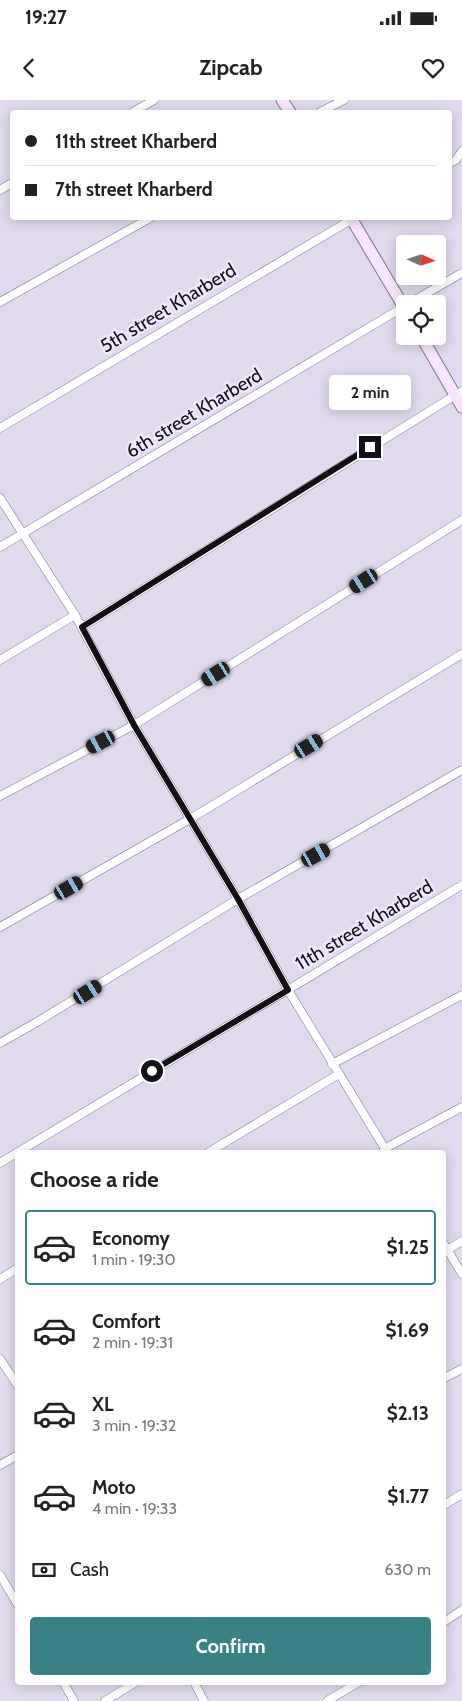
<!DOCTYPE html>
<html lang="en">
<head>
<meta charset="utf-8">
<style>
  :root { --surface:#fff; --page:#f6f6f6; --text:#222; --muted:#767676; --line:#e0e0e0; --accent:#388187 }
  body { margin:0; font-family:Cabin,sans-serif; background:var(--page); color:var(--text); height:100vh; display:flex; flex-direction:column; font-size:19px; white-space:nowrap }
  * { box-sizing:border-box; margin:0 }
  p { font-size:16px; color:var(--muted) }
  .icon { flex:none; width:28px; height:28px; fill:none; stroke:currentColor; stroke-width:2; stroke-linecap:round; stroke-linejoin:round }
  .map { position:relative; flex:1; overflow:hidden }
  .sheet { position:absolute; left:15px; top:1050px; width:431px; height:535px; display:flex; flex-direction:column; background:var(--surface); border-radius:5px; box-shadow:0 2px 12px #0003 }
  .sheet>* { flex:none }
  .top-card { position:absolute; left:10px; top:10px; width:442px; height:110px; border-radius:5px; box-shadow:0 2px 12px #0003; display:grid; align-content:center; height:110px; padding:0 15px; background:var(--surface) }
  .needle { width:32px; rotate:93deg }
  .fabs { position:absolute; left:396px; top:135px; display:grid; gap:10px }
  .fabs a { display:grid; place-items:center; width:50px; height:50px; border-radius:5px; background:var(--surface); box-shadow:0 2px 12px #0003; font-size:25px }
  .end { position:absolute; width:22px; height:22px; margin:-11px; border:6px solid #120f16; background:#fff; box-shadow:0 0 0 2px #fff }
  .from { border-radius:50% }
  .bubble { position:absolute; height:35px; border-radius:5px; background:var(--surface); box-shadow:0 2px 12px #0003; font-size:16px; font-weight:700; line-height:35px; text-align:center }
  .car { position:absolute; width:15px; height:30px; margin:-15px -8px; border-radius:6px; box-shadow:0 0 4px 1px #0007; background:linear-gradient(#222 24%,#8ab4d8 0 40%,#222 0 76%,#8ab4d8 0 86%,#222 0) }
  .top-card b { display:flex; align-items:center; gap:18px; height:48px; font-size:19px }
  .top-card b+b { border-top:1px solid var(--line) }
  .top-card i { width:12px; height:12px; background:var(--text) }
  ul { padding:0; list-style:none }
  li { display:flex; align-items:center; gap:15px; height:75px; margin:0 10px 8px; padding:0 5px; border:2px solid transparent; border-radius:5px }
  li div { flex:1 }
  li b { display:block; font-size:19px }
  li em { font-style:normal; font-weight:700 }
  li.current { border-color:var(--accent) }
  li>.icon { width:45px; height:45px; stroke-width:1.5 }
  h2 { padding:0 15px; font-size:22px; line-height:60px }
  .pay { display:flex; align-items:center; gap:12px; height:55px; padding:0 15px; font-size:19px }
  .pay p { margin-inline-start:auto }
  .primary-button { display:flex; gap:10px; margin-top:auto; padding:10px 15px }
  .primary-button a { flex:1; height:58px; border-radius:5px; background:var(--accent); color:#fff; font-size:20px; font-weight:700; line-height:58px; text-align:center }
  .status { display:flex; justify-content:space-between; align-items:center; height:35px; padding:0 25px; background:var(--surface); direction:ltr }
  .status svg { height:14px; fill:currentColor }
  header { display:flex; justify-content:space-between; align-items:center; height:65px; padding:0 15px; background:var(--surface); font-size:22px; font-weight:700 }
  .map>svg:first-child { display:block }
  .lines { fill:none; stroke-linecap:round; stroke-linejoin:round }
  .street-casing { stroke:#7b7588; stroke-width:9 }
  .secondary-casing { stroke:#7b7588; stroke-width:13 }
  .street { stroke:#fff; stroke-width:8 }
  .secondary { stroke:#fae5fe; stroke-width:11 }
  .route { stroke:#120f16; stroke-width:6 }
  .labels { text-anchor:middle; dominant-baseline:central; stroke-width:5; stroke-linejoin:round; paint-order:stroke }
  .street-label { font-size:19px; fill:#120f16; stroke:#eee7fd }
</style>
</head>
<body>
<div class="status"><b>19:27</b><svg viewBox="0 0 49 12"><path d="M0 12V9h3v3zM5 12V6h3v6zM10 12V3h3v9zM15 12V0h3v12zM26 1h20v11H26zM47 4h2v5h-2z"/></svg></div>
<header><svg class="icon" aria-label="back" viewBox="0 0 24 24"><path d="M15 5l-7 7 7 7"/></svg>Zipcab<svg class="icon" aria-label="heart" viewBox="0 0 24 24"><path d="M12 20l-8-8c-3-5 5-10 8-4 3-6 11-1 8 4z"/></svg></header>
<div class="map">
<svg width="462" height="1601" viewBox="0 0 462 1601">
  <rect width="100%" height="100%" fill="#e1daef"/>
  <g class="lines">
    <g class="street-casing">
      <g id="street">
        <path d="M133,12L154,0"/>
        <path d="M320,12L344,0"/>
        <path d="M450,63L456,60L462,51"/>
        <path d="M0,90L12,83"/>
        <path d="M0,202L150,118"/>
        <path d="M408,204L462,173"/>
        <path d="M0,328L354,118"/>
        <path d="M0,398L75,515L134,625L238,799L288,890L387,1052"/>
        <path d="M0,447L405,206"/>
        <path d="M82,527L462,291"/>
        <path d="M0,560L75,515"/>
        <path d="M0,696L134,625L462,420"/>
        <path d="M0,827L190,719L462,554"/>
        <path d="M0,943L37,922L238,799L462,670"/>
        <path d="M332,964L462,895"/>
        <path d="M384,1049L462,1007"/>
        <path d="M209,1052L339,974"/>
        <path d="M0,1063L462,785"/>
        <path d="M444,1144L462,1174"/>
        <path d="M444,1152L462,1141"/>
        <path d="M0,1179L18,1168"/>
        <path d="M0,1259L18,1286"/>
        <path d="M444,1278L462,1269"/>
        <path d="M0,1365L18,1355"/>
        <path d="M444,1405L462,1394"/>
        <path d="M0,1475L18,1505"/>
        <path d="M444,1522L462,1510"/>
        <path d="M63,1582L74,1601"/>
        <path d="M194,1582L204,1601"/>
        <path d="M105,1601L136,1582"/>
        <path d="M327,1601L359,1582"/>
      </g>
    </g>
    <g class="secondary-casing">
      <g id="secondary">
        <path d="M282,0L290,12"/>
        <path d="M351,118L405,209"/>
        <path d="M421,236L462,307"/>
      </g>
    </g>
    <use href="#street" class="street"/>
    <use href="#secondary" class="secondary"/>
  </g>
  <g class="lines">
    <path class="route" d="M152,971L288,890L238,799L134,625L82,527L370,347"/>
  </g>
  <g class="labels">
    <g class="street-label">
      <text transform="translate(168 208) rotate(-31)">5th street Kharberd</text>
      <text transform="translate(194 313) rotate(-31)">6th street Kharberd</text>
      <text transform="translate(364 825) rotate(-31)">11th street Kharberd</text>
    </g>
  </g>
</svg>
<div class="fabs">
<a><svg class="needle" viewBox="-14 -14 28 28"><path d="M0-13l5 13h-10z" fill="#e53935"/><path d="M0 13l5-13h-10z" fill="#767676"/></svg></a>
<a><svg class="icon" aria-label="locate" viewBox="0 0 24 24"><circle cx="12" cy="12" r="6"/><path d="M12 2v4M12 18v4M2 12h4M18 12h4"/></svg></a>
</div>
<i class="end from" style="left:152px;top:971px"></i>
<i class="end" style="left:370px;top:347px"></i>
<div class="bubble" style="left:329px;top:275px;width:82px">2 min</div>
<i class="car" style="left:364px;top:481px;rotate:238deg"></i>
<i class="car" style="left:216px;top:574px;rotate:238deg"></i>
<i class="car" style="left:101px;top:642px;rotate:242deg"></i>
<i class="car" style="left:309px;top:646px;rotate:59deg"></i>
<i class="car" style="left:316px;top:755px;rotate:61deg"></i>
<i class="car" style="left:69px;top:788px;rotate:60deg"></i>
<i class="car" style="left:88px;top:892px;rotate:58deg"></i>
<div class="top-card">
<b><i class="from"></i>11th street Kharberd</b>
<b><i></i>7th street Kharberd</b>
</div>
<section class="sheet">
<h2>Choose a ride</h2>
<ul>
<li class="current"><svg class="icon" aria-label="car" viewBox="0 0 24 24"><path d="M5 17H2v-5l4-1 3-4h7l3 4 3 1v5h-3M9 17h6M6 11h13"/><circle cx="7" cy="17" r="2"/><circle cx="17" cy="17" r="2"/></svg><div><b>Economy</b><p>1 min · 19:30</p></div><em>$1.25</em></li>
<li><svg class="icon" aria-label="car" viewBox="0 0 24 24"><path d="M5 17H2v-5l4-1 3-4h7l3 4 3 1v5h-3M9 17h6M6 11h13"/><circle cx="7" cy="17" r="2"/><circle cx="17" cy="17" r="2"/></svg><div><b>Comfort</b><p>2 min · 19:31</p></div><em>$1.69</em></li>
<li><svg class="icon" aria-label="car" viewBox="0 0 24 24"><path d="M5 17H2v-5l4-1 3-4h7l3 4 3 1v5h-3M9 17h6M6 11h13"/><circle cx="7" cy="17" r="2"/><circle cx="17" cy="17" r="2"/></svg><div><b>XL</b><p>3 min · 19:32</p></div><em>$2.13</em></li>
<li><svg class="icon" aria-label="car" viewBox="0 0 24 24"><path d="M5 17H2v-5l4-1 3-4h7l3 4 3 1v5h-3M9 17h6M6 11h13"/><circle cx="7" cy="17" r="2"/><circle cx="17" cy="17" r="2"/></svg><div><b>Moto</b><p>4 min · 19:33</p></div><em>$1.77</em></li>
</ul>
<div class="pay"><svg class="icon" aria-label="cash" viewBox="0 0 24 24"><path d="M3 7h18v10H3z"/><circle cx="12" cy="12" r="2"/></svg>Cash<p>630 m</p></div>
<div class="primary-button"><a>Confirm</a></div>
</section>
</div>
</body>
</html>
